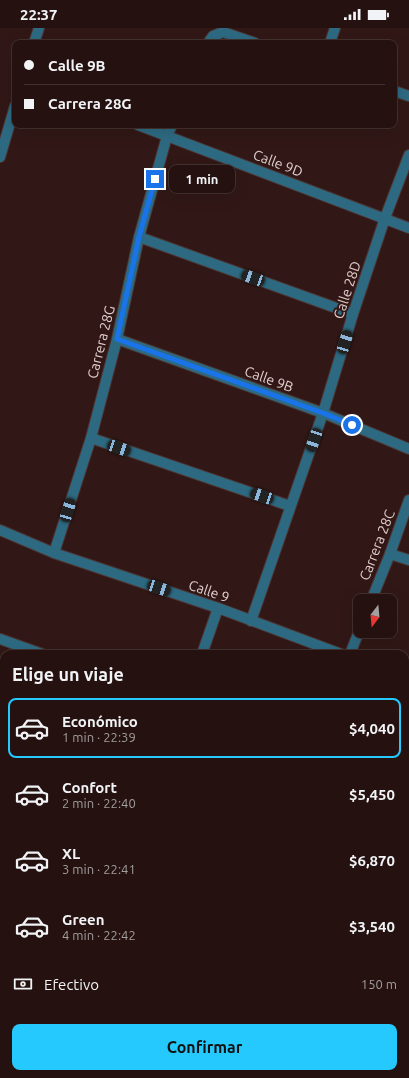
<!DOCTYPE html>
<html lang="es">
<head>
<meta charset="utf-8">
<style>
  :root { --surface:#251210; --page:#2d1b19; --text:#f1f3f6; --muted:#a39e9f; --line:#423230; --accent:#25c9fe }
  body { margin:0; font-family:Ubuntu,sans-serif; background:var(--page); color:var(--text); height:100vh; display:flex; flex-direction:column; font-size:15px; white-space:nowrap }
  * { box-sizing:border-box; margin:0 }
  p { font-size:13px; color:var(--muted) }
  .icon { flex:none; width:22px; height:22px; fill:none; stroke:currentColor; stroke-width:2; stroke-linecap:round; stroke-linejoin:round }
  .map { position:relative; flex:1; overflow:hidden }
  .details { position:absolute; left:0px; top:622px; width:409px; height:428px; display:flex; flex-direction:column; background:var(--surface); border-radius:12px 12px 0 0; box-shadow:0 4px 16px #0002,0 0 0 1px var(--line) }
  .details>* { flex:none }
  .top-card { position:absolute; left:12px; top:12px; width:385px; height:88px; border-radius:8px; box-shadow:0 4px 16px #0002,0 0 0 1px var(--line); display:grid; align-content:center; height:88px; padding:0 12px; background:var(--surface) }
  .needle { width:26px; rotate:196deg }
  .tools { position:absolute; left:353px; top:566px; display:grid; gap:8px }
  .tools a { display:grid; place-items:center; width:44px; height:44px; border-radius:8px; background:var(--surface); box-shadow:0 4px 16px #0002,0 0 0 1px var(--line); font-size:20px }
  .end { position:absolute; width:18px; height:18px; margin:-9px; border:5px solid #1a73e8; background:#fff; box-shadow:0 0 0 2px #fff }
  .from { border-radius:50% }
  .bubble { position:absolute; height:28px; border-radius:8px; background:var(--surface); box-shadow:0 4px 16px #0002,0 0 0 1px var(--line); font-size:13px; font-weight:700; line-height:28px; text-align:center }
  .car { position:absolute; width:12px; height:24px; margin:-12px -6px; border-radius:5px; box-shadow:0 0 3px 1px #0007; background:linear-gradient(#222 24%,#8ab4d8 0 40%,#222 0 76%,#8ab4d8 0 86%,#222 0) }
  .top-card b { display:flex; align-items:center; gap:14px; height:38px; font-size:15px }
  .top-card b+b { border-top:1px solid var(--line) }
  .top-card i { width:10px; height:10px; background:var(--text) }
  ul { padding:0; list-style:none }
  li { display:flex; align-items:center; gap:12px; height:60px; margin:0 8px 6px; padding:0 4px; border:2px solid transparent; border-radius:8px }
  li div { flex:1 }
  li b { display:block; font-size:15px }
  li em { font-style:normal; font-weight:700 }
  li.selected { border-color:var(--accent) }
  li>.icon { width:36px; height:36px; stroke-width:1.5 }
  h2 { padding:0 12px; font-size:18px; line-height:48px }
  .pay { display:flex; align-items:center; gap:10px; height:44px; padding:0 12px; font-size:15px }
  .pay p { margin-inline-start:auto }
  .primary-button { display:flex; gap:8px; margin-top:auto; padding:8px 12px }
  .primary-button a { flex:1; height:46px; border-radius:8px; background:var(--accent); color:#111; font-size:16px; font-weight:700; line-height:46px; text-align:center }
  .status { display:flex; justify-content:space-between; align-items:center; height:28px; padding:0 20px; background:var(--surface); direction:ltr }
  .status svg { height:11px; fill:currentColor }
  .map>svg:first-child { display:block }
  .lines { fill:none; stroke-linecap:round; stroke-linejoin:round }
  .minor-casing { stroke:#4d3533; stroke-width:12 }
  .minor { stroke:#2d6a82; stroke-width:10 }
  .route { stroke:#1a73e8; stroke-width:5 }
  .labels { text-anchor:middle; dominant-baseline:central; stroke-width:4; stroke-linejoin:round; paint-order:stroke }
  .street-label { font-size:14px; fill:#e1cecd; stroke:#311816 }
</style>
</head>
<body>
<div class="status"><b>22:37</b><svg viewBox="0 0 49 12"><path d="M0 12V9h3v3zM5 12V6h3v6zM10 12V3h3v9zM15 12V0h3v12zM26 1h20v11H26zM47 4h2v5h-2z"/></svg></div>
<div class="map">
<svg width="409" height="1050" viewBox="0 0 409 1050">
  <rect width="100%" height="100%" fill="#311816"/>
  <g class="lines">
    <g class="minor-casing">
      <g id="minor">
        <path d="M34,15L39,0"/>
        <path d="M208,15L213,8L223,4L255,15"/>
        <path d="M330,15L335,0"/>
        <path d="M394,63L409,68"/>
        <path d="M138,97L409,200"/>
        <path d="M0,129L15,78"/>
        <path d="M139,209L353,286"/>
        <path d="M117,311L323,385L409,421"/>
        <path d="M91,410L290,478"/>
        <path d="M0,502L54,525L218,580L341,626"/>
        <path d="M54,525L91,410L117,311L139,209L167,108L172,97"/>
        <path d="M390,526L409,532"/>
        <path d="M371,573L390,526L409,472"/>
        <path d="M251,593L323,385L353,286L385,190L409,127"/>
        <path d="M0,611L42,626"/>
        <path d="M202,626L218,580"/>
        <path d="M350,626L360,601"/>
        <path d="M405,650L409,651"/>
        <path d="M0,713L4,714"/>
        <path d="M405,755L409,757"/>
        <path d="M0,809H4"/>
        <path d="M405,853L409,854"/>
        <path d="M0,902H4"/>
        <path d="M405,956L409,957"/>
        <path d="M405,976L409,965"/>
        <path d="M0,993H4"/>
        <path d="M37,1046V1050"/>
        <path d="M137,1046V1050"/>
        <path d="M380,1050L381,1046"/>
      </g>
    </g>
    <use href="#minor" class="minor"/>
  </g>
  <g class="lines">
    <path class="route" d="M155,151L139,209L117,311L323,385L352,397"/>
  </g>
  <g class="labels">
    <g class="street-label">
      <text transform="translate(278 135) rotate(21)">Calle 9D</text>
      <text transform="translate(347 262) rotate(-72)">Calle 28D</text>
      <text transform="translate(101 314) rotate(-76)">Carrera 28G</text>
      <text transform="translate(269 351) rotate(20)">Calle 9B</text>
      <text transform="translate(377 517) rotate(-69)">Carrera 28C</text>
      <text transform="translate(209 563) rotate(19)">Calle 9</text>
    </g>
  </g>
</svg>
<div class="tools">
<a><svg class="needle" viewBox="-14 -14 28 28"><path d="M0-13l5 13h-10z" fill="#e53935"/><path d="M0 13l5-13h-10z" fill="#a39e9f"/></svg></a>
</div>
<i class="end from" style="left:352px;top:397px"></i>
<i class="end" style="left:155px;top:151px"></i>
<div class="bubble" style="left:169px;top:137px;width:66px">1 min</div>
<i class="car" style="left:253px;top:250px;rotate:290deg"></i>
<i class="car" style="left:345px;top:314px;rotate:17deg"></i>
<i class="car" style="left:314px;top:412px;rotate:199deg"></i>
<i class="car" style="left:119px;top:420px;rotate:109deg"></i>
<i class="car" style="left:262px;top:468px;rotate:289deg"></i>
<i class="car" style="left:68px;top:482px;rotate:17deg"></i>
<i class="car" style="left:159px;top:560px;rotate:109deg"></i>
<div class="top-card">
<b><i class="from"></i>Calle 9B</b>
<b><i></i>Carrera 28G</b>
</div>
<section class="details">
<h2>Elige un viaje</h2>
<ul>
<li class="selected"><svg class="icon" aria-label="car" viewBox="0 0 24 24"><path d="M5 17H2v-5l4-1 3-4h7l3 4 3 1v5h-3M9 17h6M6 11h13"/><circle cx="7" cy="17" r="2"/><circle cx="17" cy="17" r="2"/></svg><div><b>Económico</b><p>1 min · 22:39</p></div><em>$4,040</em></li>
<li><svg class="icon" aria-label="car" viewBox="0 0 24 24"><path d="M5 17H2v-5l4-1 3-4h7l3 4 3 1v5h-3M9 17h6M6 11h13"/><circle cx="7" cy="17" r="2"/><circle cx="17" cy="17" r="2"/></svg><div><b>Confort</b><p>2 min · 22:40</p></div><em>$5,450</em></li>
<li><svg class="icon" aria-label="car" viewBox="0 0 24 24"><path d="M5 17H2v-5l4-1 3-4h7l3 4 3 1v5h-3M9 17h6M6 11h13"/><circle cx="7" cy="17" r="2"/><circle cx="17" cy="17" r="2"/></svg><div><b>XL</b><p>3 min · 22:41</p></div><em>$6,870</em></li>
<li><svg class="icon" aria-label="car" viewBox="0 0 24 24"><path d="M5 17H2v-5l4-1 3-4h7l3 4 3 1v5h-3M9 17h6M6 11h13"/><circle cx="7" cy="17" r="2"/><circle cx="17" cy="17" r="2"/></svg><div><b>Green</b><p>4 min · 22:42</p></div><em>$3,540</em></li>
</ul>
<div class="pay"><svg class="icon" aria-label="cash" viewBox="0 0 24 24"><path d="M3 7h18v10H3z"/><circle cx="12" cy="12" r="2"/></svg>Efectivo<p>150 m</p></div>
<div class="primary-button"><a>Confirmar</a></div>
</section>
</div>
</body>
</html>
